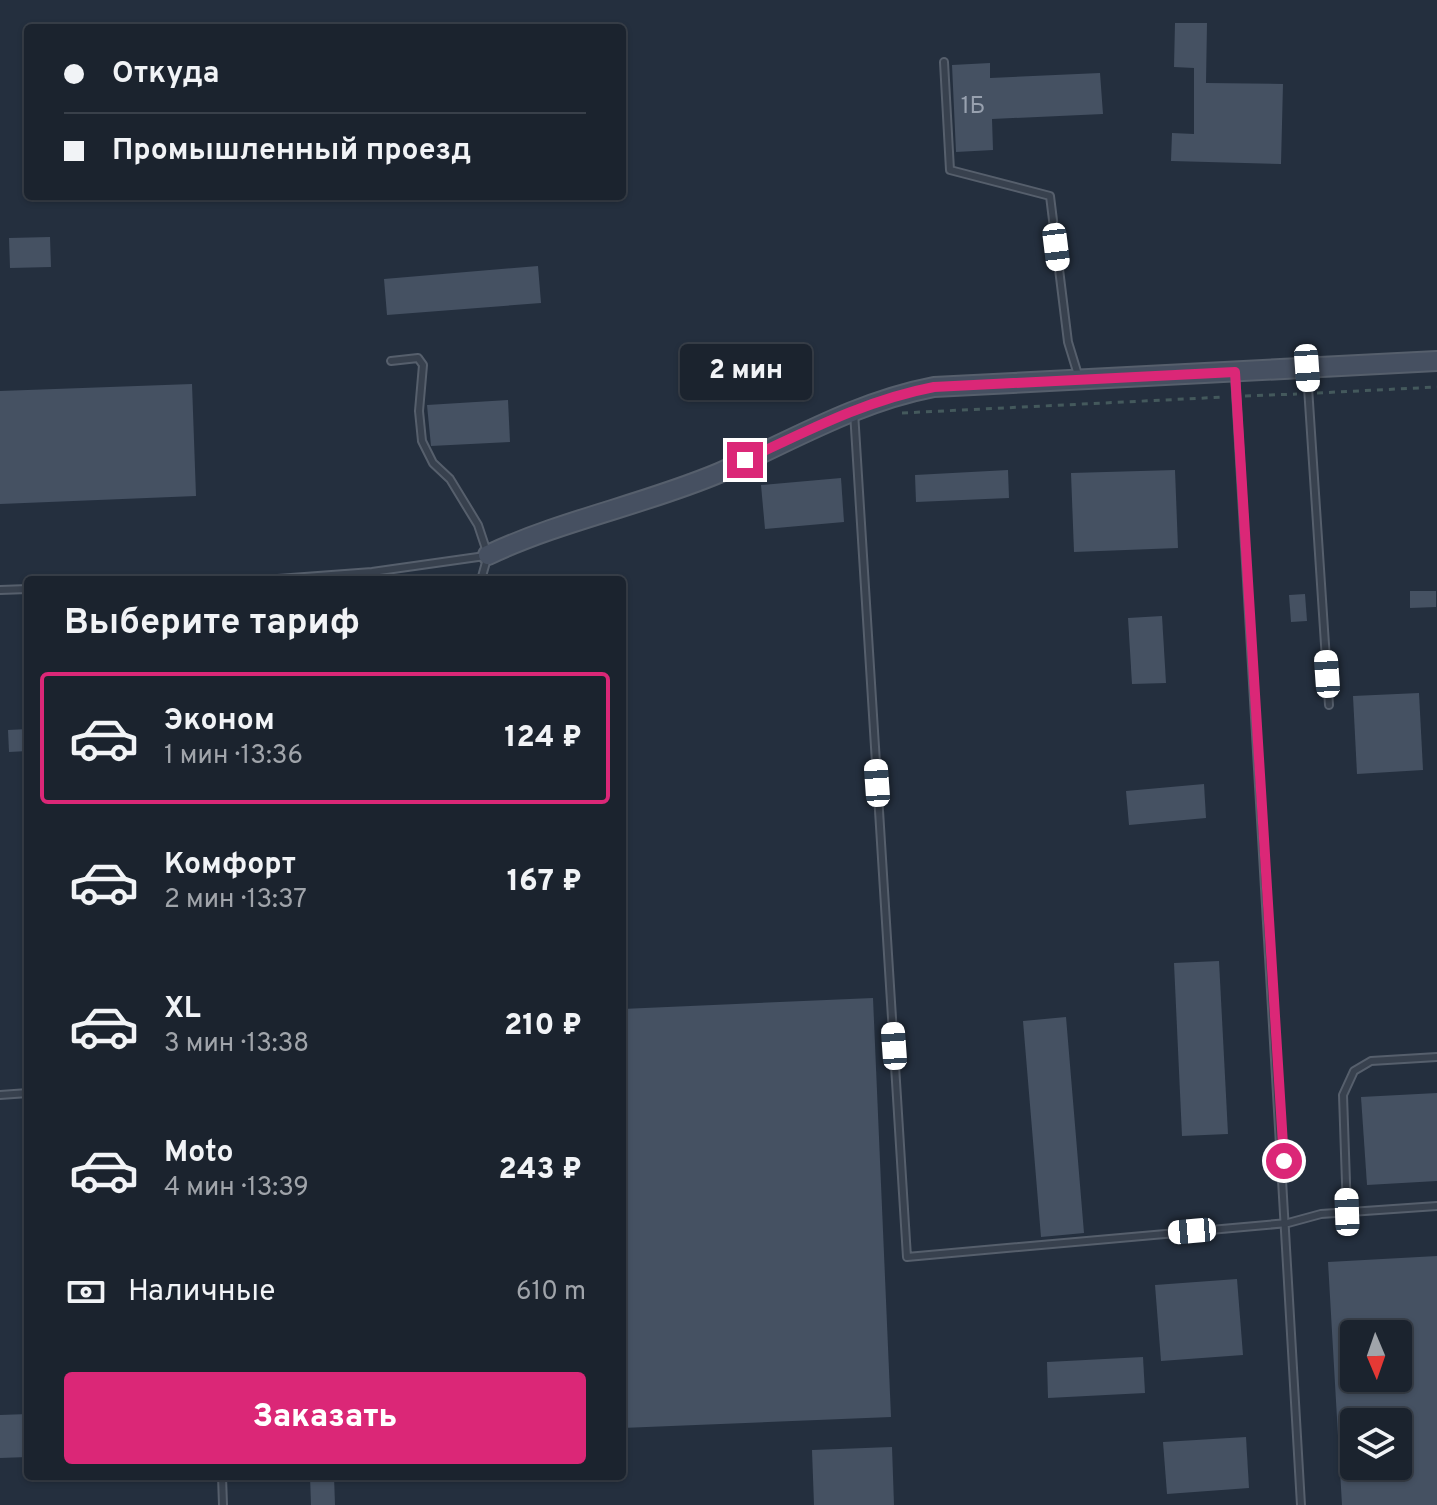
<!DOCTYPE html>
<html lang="ru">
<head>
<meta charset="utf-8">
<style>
  :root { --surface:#1b232e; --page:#282f3a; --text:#f1f3f6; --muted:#a0a4aa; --line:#39404a; --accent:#db2777 }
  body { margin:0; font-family:Overpass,sans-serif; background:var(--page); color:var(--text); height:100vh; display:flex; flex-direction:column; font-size:30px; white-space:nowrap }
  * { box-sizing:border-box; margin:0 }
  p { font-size:26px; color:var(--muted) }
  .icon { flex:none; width:44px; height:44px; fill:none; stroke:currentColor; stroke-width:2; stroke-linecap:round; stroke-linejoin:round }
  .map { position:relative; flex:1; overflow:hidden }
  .drawer { position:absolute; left:24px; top:576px; width:602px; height:904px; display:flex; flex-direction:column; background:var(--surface); border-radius:8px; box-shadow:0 2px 6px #0004,0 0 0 2px var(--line) }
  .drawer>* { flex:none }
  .top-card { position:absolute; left:24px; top:24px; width:602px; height:176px; border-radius:8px; box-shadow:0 2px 6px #0004,0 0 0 2px var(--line); display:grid; align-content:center; height:176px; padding:0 40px; background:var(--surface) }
  .needle { width:52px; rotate:178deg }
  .fabs { position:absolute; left:1340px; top:1320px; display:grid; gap:16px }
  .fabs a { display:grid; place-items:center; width:72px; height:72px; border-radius:8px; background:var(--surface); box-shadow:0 2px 6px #0004,0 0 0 2px var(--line); font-size:40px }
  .end { position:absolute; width:36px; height:36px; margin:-18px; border:10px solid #db2777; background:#fff; box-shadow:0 0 0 4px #fff }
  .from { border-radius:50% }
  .bubble { position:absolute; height:56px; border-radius:8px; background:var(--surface); box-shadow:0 2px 6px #0004,0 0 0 2px var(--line); font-size:26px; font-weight:800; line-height:56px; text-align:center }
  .car { position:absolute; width:24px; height:48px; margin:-24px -12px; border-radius:10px; box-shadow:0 0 6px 2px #0007; background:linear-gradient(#fff 24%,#345 0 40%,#fff 0 76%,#345 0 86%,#fff 0) }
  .top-card b { display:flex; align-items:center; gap:28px; height:76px; font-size:30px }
  .top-card b+b { border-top:2px solid var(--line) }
  .top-card i { width:20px; height:20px; background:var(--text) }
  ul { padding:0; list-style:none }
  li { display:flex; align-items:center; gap:24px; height:132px; margin:0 16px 12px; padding:0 24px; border:4px solid transparent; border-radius:8px }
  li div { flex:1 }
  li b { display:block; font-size:30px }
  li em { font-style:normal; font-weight:800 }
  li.selected { border-color:var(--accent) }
  li>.icon { width:72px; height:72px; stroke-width:1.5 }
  h2 { padding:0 40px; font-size:36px; line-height:96px }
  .pay { display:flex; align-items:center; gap:20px; height:88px; padding:0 40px; font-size:30px }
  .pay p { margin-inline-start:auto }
  .button { display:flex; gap:16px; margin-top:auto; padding:16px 40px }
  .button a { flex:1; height:92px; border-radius:8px; background:var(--accent); color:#fff; font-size:32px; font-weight:800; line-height:92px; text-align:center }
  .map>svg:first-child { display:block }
  .building { fill:#455162; fill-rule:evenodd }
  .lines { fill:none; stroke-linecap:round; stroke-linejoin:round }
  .lane-casing { stroke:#565f6c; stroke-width:10 }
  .secondary-casing { stroke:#565f6c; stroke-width:22 }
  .path { stroke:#44595c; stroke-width:3; stroke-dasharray:6 6; stroke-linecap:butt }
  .lane { stroke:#38414e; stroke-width:6 }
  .secondary { stroke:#465061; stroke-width:18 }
  .route { stroke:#db2777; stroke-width:10 }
  .labels { text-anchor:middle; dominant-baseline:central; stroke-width:7; stroke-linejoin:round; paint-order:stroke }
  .number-label { font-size:24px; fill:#98a1af }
</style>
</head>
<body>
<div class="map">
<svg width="1437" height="1505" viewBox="0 0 1437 1505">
  <rect width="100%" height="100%" fill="#242f3e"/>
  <g class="building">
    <path d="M1175,23H1207L1206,83L1283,84L1281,164L1171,161L1172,133L1194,134V68L1174,67Z"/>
    <path d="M990,63V78L1100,73L1103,114L992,119L993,150L956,152L952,65Z"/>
    <path d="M50,237L51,267L10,268L9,238Z"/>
    <path d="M538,266L541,303L387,315L384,279Z"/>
    <path d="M192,384L196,496L0,504V391Z"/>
    <path d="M508,400L510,442L431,446L427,405Z"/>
    <path d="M1008,470L1009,498L916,502L915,475Z"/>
    <path d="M1175,470L1178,548L1074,552L1071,473Z"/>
    <path d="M841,478L844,522L765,529L761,485Z"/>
    <path d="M1410,591H1436V607L1410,608Z"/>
    <path d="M1305,594L1307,621L1291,622L1289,595Z"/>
    <path d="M1162,616L1166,683L1132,684L1128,618Z"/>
    <path d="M1419,693L1423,770L1357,774L1353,696Z"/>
    <path d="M28,729V751L9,752L8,730Z"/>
    <path d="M1204,784L1206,818L1129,825L1126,791Z"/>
    <path d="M1219,961L1228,1134L1182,1136L1174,963Z"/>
    <path d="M873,998L891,1417L622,1428V1009Z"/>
    <path d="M1066,1017L1084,1233L1041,1237L1023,1021Z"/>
    <path d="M1437,1093V1181L1367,1185L1361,1097Z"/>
    <path d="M1437,1256V1505H1342L1328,1262ZM1354,1334H1398V1378H1354ZM1354,1422H1398V1466H1354Z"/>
    <path d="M1237,1279L1243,1355L1161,1361L1155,1285Z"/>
    <path d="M1143,1357L1145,1393L1048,1398L1047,1362Z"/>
    <path d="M28,1414V1457L0,1458V1415Z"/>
    <path d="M1246,1437L1249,1488L1167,1494L1163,1442Z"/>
    <path d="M892,1447L894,1505H814L812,1450Z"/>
    <path d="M310,1476H334L335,1505H311Z"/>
  </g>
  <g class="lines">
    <g class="lane-casing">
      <g id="lane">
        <path d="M944,62L950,170L1050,196L1068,342L1079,378"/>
        <path d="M391,361L418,358L423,365L419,411L422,441L433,463L450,479L478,525L488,555L481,580"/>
        <path d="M1307,372L1329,705"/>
        <path d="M1235,375L1301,1505"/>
        <path d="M854,412L907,1257L1288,1223L1321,1214L1437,1206"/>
        <path d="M264,580L372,572L485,556"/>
        <path d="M0,590L28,589"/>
        <path d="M0,1095L28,1093"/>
        <path d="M1347,1212L1343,1095L1354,1071L1371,1061L1437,1057"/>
        <path d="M222,1476L223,1505"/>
      </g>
    </g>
    <g class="secondary-casing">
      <path id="secondary" d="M488,555C562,520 643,505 719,473C791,441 856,402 934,387L1437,361"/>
    </g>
    <g class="path">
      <path d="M1317,393L1437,387"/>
      <path d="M1245,396L1297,394"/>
      <path d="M902,413L1225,397"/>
    </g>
    <use href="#lane" class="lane"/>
    <use href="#secondary" class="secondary"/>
  </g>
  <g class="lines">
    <path class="route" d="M745,460C807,431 866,400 934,387L1235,372L1284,1161"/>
  </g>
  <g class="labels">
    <g class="number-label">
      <text x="973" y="107">1Б</text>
    </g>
  </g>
</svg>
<div class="fabs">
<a><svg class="needle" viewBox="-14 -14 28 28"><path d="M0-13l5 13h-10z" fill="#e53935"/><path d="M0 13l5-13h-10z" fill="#a0a4aa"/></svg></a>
<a><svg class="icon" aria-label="layers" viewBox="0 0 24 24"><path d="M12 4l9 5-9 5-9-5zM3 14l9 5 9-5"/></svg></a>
</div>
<i class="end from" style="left:1284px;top:1161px"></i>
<i class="end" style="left:745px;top:460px"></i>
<div class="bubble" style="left:680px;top:344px;width:132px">2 мин</div>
<i class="car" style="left:1056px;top:247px;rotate:173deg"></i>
<i class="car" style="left:1307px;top:368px;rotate:176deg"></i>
<i class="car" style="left:1327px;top:674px;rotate:356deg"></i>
<i class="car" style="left:877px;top:783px;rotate:356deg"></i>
<i class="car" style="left:894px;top:1046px;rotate:356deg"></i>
<i class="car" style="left:1347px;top:1212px;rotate:358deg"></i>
<i class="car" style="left:1192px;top:1231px;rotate:265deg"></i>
<div class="top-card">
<b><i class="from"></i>Откуда</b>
<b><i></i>Промышленный проезд</b>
</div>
<section class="drawer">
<h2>Выберите тариф</h2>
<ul>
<li class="selected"><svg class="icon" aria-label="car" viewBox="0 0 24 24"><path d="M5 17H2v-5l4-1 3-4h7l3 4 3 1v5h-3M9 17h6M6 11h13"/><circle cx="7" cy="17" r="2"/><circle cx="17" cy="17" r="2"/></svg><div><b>Эконом</b><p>1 мин · 13:36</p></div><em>124 ₽</em></li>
<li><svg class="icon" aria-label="car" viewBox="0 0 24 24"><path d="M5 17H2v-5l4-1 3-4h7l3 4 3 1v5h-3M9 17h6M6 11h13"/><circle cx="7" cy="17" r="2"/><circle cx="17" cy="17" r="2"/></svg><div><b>Комфорт</b><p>2 мин · 13:37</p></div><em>167 ₽</em></li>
<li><svg class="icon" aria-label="car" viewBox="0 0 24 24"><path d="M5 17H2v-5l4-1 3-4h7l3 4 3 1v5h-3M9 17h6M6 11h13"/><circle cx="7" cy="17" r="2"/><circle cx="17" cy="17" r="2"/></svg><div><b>XL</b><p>3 мин · 13:38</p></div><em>210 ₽</em></li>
<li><svg class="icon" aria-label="car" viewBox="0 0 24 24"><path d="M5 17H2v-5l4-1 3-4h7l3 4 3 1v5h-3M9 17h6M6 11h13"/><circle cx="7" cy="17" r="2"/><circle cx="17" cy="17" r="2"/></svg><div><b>Moto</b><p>4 мин · 13:39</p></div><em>243 ₽</em></li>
</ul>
<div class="pay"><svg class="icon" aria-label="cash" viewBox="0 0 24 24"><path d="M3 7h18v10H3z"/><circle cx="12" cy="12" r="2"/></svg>Наличные<p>610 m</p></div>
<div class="button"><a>Заказать</a></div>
</section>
</div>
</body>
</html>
